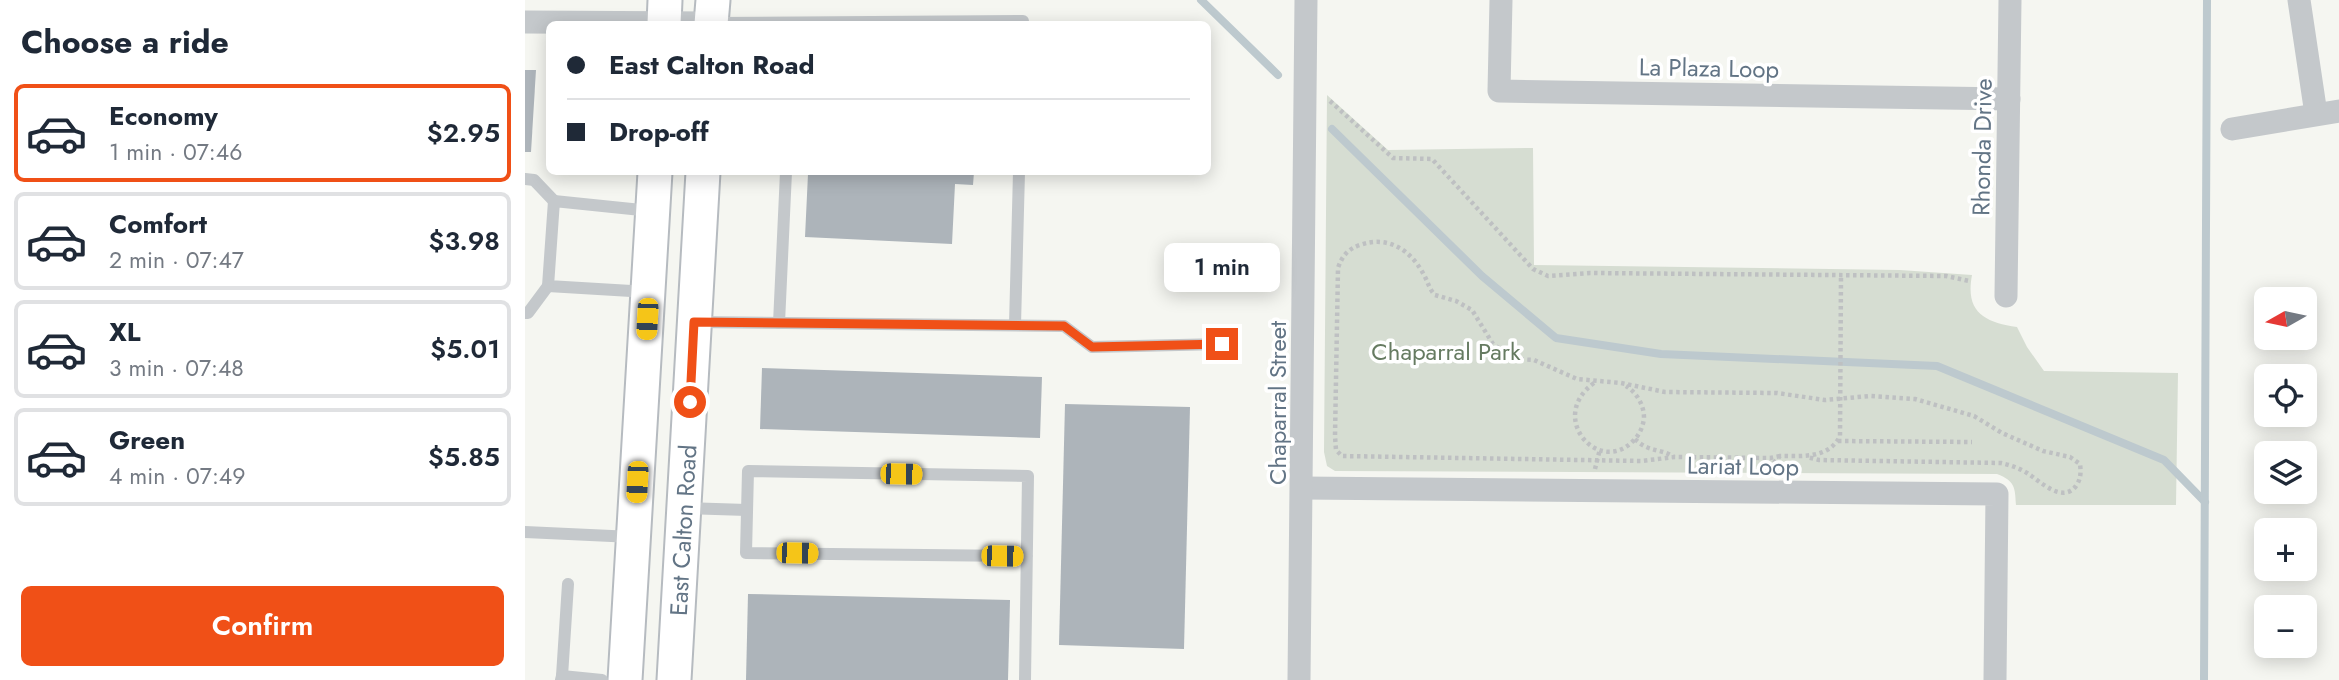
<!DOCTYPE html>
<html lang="en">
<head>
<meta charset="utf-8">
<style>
  :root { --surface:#fff; --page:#f6f6f7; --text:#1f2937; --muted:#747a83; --line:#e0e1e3; --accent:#f05017 }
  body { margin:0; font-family:Jost,sans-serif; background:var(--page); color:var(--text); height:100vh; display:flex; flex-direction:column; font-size:26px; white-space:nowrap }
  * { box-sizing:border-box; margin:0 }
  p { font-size:23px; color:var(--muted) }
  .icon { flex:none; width:38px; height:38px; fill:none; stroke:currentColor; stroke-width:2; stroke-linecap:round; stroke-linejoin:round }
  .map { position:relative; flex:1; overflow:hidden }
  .side { display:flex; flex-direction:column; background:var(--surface); width:525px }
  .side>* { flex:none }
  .banner { position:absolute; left:21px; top:21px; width:665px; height:154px; border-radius:10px; box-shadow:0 4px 18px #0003; display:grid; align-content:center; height:154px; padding:0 21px; background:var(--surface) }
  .needle { width:46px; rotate:261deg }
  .controls { position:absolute; left:1729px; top:287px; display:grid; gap:14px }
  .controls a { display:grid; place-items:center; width:63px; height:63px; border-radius:10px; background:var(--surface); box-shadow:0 4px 18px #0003; font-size:35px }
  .end { position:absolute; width:32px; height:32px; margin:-16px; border:9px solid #f05017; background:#fff; box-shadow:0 0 0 4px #fff }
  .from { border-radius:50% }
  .bubble { position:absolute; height:49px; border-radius:10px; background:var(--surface); box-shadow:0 4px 18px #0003; font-size:23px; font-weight:600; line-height:49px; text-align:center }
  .car { position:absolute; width:21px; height:42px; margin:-21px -10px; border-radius:9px; box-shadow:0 0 5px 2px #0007; background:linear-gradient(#f5c518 24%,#345 0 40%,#f5c518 0 76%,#345 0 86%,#f5c518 0) }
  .banner b { display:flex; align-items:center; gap:24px; height:66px; font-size:26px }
  .banner b+b { border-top:2px solid var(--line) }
  .banner i { width:18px; height:18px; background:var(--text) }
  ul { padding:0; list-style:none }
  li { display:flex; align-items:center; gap:21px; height:98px; margin:0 14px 10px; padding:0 7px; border:4px solid var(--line); border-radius:10px }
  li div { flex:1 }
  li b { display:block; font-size:26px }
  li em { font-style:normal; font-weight:600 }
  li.current { border-color:var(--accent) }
  li>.icon { width:63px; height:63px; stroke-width:1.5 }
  h2 { padding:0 21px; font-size:32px; line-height:84px }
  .cta { display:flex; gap:14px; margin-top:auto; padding:14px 21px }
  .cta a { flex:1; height:80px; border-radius:10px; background:var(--accent); color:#fff; font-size:28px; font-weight:600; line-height:80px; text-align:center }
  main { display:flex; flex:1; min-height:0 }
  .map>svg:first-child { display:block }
  .green { fill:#d6ddd2 }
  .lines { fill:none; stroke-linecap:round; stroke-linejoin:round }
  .stream { stroke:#bdc9ce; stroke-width:8 }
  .building { fill:#adb4ba }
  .secondary-casing { stroke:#b6bbc0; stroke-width:37 }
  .path { stroke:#bec0c2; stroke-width:4.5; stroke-dasharray:3.5 3.5; stroke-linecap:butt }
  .service { stroke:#c4c8cb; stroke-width:12 }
  .minor { stroke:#c4c8cb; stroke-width:23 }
  .secondary { stroke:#fff; stroke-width:33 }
  .route { stroke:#f05017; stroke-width:9 }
  .labels { text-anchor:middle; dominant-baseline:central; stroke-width:7; stroke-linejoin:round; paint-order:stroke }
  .street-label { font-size:24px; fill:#627485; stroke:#fff }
  .park-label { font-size:24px; fill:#667b61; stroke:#fff }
</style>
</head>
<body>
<main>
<section class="side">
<h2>Choose a ride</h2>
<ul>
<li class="current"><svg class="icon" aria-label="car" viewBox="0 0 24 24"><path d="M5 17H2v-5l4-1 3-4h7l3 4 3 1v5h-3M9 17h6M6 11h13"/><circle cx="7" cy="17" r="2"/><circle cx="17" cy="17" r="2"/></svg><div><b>Economy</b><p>1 min · 07:46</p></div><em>$2.95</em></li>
<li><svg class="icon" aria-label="car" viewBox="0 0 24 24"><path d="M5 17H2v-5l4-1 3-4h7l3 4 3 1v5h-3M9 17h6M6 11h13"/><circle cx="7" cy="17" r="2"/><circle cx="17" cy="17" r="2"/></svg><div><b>Comfort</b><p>2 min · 07:47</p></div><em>$3.98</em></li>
<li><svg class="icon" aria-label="car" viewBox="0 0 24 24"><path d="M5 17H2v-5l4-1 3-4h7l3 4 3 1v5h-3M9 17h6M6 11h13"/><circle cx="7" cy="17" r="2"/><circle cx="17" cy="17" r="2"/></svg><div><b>XL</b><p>3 min · 07:48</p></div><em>$5.01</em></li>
<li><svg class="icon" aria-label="car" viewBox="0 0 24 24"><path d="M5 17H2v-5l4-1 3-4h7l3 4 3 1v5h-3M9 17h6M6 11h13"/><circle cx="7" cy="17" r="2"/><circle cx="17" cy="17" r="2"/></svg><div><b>Green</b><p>4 min · 07:49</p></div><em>$5.85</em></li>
</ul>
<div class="cta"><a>Confirm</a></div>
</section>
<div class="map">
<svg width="1814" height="680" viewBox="0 0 1814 680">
  <rect width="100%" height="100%" fill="#f5f6f1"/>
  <path class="green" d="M802,95L863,150L1008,148L1009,265L1375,270L1447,275C1440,312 1459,322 1492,327L1502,347L1519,371L1653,373L1651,505H1491C1490,487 1490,481 1472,474L810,471L802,466L799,452Z"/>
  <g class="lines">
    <g class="stream">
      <path d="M676,0L753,75"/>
      <path d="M807,129L957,276L1031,338L1136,354L1412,366L1639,460L1680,502"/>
      <path d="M1679,680L1682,0"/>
    </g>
  </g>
  <g class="building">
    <path d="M0,70H11L6,152H0Z"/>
    <path d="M271,172H449L448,185L430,184L427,244L280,237L283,174H271Z"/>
    <path d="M237,368L517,377L515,438L235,429Z"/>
    <path d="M540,404L665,407L659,649L534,645Z"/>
    <path d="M223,594L485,600L483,680H221Z"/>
  </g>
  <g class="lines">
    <g class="secondary-casing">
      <g id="secondary">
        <path d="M139,24L140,0"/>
        <path d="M186,24L188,0"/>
        <path d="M100,680L130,172"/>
        <path id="s1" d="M149,680L178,172"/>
      </g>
    </g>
    <g class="path">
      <path d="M805,101L868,158L907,159L1008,269L1023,276L1065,273L1421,276L1444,281"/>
      <path d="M1069,383C1022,417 1073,475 1107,442C1114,436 1118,427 1119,418C1119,405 1112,393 1101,386"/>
      <path d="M1110,439C1124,453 1136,448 1149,457"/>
      <path d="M1313,441L1447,442"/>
      <path d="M1255,456L1245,458L1150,457L1116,461L817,456L811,450L810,436L813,268C817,256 823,249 835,245C863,235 886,250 899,275C903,282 904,289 910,295L931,301L947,310L968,344L983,355L991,359L1009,360L1052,379L1096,383L1140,392L1252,393L1300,400L1345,396L1390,399L1449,416L1477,433L1518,451L1545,457L1555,464C1556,472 1556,479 1551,486C1537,504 1515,481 1502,473C1494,468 1485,465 1476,463L1294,460L1282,457"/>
      <path d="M1244,468L1255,456C1276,456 1304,459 1315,436L1316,275"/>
      <path d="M1070,469L1075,449"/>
    </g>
    <g class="service">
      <path d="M187,23L498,21V24"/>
      <path d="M0,179L9,180L29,201"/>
      <path d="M123,292L23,286L29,201L126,211"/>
      <path d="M0,313H3L23,286"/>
      <path d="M170,322L539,326L567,347L697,344"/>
      <path d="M254,323L261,172"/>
      <path d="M490,325L494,172"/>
      <path d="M159,508L222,510"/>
      <path d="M0,532L108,537"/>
      <path d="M37,676L43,584"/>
      <path d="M36,680L37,676L77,680"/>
      <path d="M500,680L503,476L223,471L221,553L502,556"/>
    </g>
    <g class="minor">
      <path d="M976,0L974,91L1484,99"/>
      <path d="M1774,0L1791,114"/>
      <path d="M0,22L186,23"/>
      <path d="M1707,129L1814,111"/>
      <path d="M1481,296L1485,0"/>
      <path d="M777,488L1472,494L1470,680"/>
      <path d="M774,680L781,0"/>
    </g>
    <use href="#secondary" class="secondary"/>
  </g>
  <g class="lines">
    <path class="route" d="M165,402L169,322L539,326L567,347L697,344"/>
  </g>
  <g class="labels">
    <g class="street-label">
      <text transform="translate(1184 68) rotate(1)">La Plaza Loop</text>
      <text transform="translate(1457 147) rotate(-89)">Rhonda Drive</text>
      <text transform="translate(752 403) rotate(-90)">Chaparral Street</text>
      <text transform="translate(1218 466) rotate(1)">Lariat Loop</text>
      <text stroke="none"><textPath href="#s1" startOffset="150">East Calton Road</textPath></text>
    </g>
    <g class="park-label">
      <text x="921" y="351">Chaparral Park</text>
    </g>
  </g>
</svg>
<div class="controls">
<a><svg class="needle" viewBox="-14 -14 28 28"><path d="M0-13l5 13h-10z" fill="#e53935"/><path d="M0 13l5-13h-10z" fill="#747a83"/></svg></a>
<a><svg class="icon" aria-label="locate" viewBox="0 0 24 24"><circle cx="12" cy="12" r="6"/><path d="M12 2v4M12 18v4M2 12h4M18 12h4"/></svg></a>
<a><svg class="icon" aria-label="layers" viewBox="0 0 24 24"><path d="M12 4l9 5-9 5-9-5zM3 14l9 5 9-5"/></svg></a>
<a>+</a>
<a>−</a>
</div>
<i class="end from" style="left:165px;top:402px"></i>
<i class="end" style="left:697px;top:344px"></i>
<div class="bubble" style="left:639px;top:243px;width:116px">1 min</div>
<i class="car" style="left:122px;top:319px;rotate:183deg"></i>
<i class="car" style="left:376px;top:474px;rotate:91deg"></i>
<i class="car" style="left:112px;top:482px;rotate:183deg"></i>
<i class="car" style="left:272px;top:553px;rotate:91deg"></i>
<i class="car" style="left:477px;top:556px;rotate:91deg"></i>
<div class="banner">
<b><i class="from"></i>East Calton Road</b>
<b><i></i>Drop-off</b>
</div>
</div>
</main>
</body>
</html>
